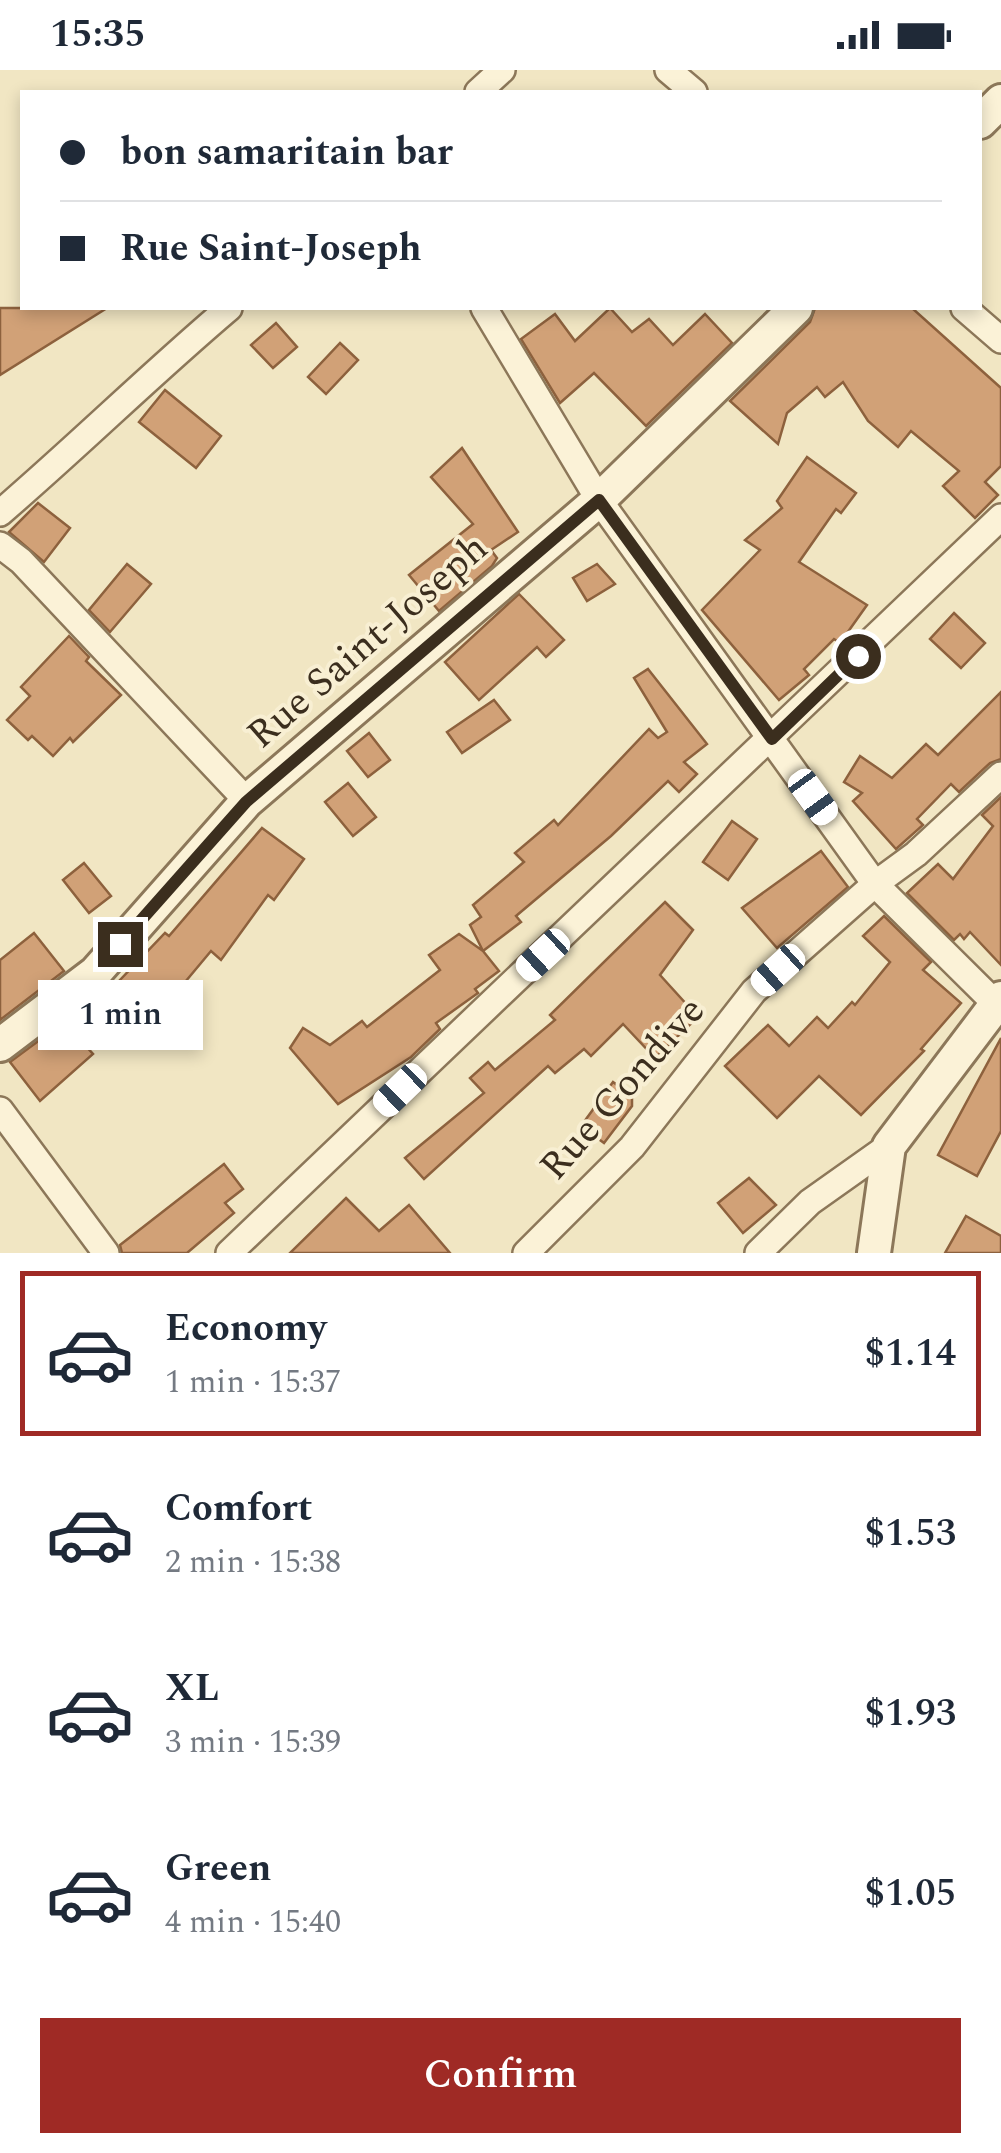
<!DOCTYPE html>
<html lang="en">
<head>
<meta charset="utf-8">
<style>
  :root { --surface:#fff; --page:#f6f6f7; --text:#1f2937; --muted:#747a83; --line:#e0e1e3; --accent:#9f2a25 }
  body { margin:0; font-family:Spectral,serif; background:var(--page); color:var(--text); height:100vh; display:flex; flex-direction:column; font-size:38px; white-space:nowrap }
  * { box-sizing:border-box; margin:0 }
  p { font-size:32px; color:var(--muted) }
  .icon { flex:none; width:55px; height:55px; fill:none; stroke:currentColor; stroke-width:2; stroke-linecap:round; stroke-linejoin:round }
  .map { position:relative; height:1183px; overflow:hidden }
  .side { display:flex; flex-direction:column; background:var(--surface); flex:1 }
  .side>* { flex:none }
  .banner { position:absolute; left:20px; top:20px; width:962px; height:220px; border-radius:0px; box-shadow:0 5px 15px #0003; display:grid; align-content:center; height:220px; padding:0 40px; background:var(--surface) }
  .end { position:absolute; width:45px; height:45px; margin:-22px; border:12px solid #3b2e1e; background:#fff; box-shadow:0 0 0 5px #fff }
  .from { border-radius:50% }
  .bubble { position:absolute; height:70px; border-radius:0px; background:var(--surface); box-shadow:0 5px 15px #0003; font-size:32px; font-weight:600; line-height:70px; text-align:center }
  .car { position:absolute; width:30px; height:60px; margin:-30px -15px; border-radius:12px; box-shadow:0 0 8px 2px #0007; background:linear-gradient(#fff 24%,#345 0 40%,#fff 0 76%,#345 0 86%,#fff 0) }
  .banner b { display:flex; align-items:center; gap:35px; height:95px; font-size:38px }
  .banner b+b { border-top:2px solid var(--line) }
  .banner i { width:25px; height:25px; background:var(--text) }
  ul { padding:18px 0 0; list-style:none }
  li { display:flex; align-items:center; gap:30px; height:165px; margin:0 20px 15px; padding:0 20px; border:5px solid transparent; border-radius:0px }
  li div { flex:1 }
  li b { display:block; font-size:38px }
  li em { font-style:normal; font-weight:600 }
  li.on { border-color:var(--accent) }
  li>.icon { width:90px; height:90px; stroke-width:1.5 }
  .action { display:flex; gap:20px; margin-top:auto; padding:20px 40px }
  .action a { flex:1; height:115px; border-radius:0px; background:var(--accent); color:#fff; font-size:40px; font-weight:600; line-height:115px; text-align:center }
  .status { display:flex; justify-content:space-between; align-items:center; height:70px; padding:0 50px; background:var(--surface); direction:ltr }
  .status svg { height:28px; fill:currentColor }
  .map>svg:first-child { display:block }
  .building { fill:#d1a177; stroke:#8d613d; stroke-width:2.5 }
  .lines { fill:none; stroke-linecap:round; stroke-linejoin:round }
  .minor-casing { stroke:#8c7759; stroke-width:30 }
  .tertiary-casing { stroke:#8c7759; stroke-width:38 }
  .minor { stroke:#fbf2d7; stroke-width:25 }
  .tertiary { stroke:#fbf2d7; stroke-width:32 }
  .route { stroke:#3b2e1e; stroke-width:12 }
  .labels { text-anchor:middle; dominant-baseline:central; stroke-width:8; stroke-linejoin:round; paint-order:stroke }
  .street-label { font-size:40px; fill:#3b2e1e; stroke:#f8efd3 }
</style>
</head>
<body>
<div class="status"><b>15:35</b><svg viewBox="0 0 49 12"><path d="M0 12V9h3v3zM5 12V6h3v6zM10 12V3h3v9zM15 12V0h3v12zM26 1h20v11H26zM47 4h2v5h-2z"/></svg></div>
<div class="map">
<svg width="1001" height="1183" viewBox="0 0 1001 1183">
  <rect width="100%" height="100%" fill="#f1e6c3"/>
  <g class="building">
    <path d="M0,238H107L0,305Z"/>
    <path d="M610,238L632,262L649,249L673,275L705,244L732,273L646,356L594,303L560,333L521,269L555,244L575,271Z"/>
    <path d="M815,238H912L1001,318V396L985,412L998,425L975,448L943,416L959,401L911,361L898,377L868,351L843,312L825,327L817,317L787,343L778,374L730,331L810,252Z"/>
    <path d="M276,253L297,277L273,298L251,275Z"/>
    <path d="M340,273L358,290L326,324L308,307Z"/>
    <path d="M165,320L221,366L196,398L139,352Z"/>
    <path d="M462,378L518,462L491,480L497,488L492,496L439,541L409,505L473,454L431,407Z"/>
    <path d="M807,387L856,423L841,443L836,439L799,492L867,535L840,573L834,569L804,599L809,605L779,630L702,540L760,480L745,470L782,438L777,431Z"/>
    <path d="M38,433L70,458L44,492L9,462Z"/>
    <path d="M127,494L151,514L110,562L89,540Z"/>
    <path d="M597,494L615,514L587,531L573,508Z"/>
    <path d="M519,524L564,570L546,587L537,577L479,630L445,592Z"/>
    <path d="M954,543L985,573L961,598L930,569Z"/>
    <path d="M69,566L89,587L86,591L121,625L73,672L70,668L53,686L32,666L28,670L7,650L30,626L21,617Z"/>
    <path d="M648,599L707,674L684,692L697,704L679,722L668,711L611,766L516,846L521,852L483,881L499,901L475,919L478,923L436,953L440,959L411,987L338,1034L290,978L303,958L330,975L362,951L367,957L440,900L429,885L459,864L483,881L470,855L481,847L473,835L524,792L515,783L554,750L558,755L649,659L658,668L667,662L634,608Z"/>
    <path d="M1001,622V689L990,693L959,722L951,714L917,749L923,755L896,779L853,731L862,723L844,712L860,686L892,708L926,674L938,685Z"/>
    <path d="M494,630L510,650L462,683L447,662Z"/>
    <path d="M369,663L390,690L368,707L347,681Z"/>
    <path d="M348,713L376,747L353,766L325,732Z"/>
    <path d="M1001,727V895L970,862L964,869L960,864L954,870L907,823L938,794L953,809L993,756L982,745Z"/>
    <path d="M732,751L757,769L728,810L703,792Z"/>
    <path d="M262,758L304,789L274,830L268,825L221,890L211,881L155,948L120,910L165,863L169,866Z"/>
    <path d="M821,781L848,817L777,878L742,838Z"/>
    <path d="M84,793L111,826L89,843L63,810Z"/>
    <path d="M665,832L693,860L660,905L698,947L655,988L623,954L591,986L584,979L555,1003L548,996L424,1109L405,1088L484,1023L470,1008L488,992L495,1000L555,950L550,945Z"/>
    <path d="M884,846L931,892L923,900L961,933L921,979L924,981L861,1045L819,1006L777,1048L725,996L768,955L789,976L817,947L828,958L852,932L855,935L890,892L863,866Z"/>
    <path d="M34,863L64,901L0,950V890Z"/>
    <path d="M64,952L93,984L40,1031L10,992Z"/>
    <path d="M1001,968V1061L977,1106L938,1085Z"/>
    <path d="M613,1012L632,1026V1036L604,1073L581,1056Z"/>
    <path d="M224,1094L243,1119L225,1133L234,1143L187,1183H122L120,1175Z"/>
    <path d="M749,1108L776,1135L743,1163L718,1133Z"/>
    <path d="M346,1128L379,1161L409,1135L450,1183H290Z"/>
    <path d="M966,1146L1001,1166V1183H945Z"/>
  </g>
  <g class="lines">
    <g class="minor-casing">
      <g id="minor">
        <path d="M668,0L694,22"/>
        <path d="M478,22L502,0"/>
        <path d="M484,238L599,430L875,814L995,933"/>
        <path d="M964,238L1001,270"/>
        <path d="M0,443C78,376 151,304 229,238"/>
        <path d="M0,475L21,491L247,731"/>
        <path d="M0,1040L106,1183"/>
        <path d="M229,1183L1001,447"/>
        <path d="M526,1183L632,1077L754,921L875,814L916,784L1001,705"/>
        <path d="M758,1183L810,1132L889,1076"/>
      </g>
    </g>
    <g class="tertiary-casing">
      <g id="tertiary">
        <path d="M980,52L1001,31"/>
        <path d="M0,975L95,903L247,731L599,430L796,238"/>
        <path d="M874,1183L889,1076L1001,928"/>
      </g>
    </g>
    <use href="#minor" class="minor"/>
    <use href="#tertiary" class="tertiary"/>
  </g>
  <g class="lines">
    <path class="route" d="M120,874L246,732L599,430L772,669L858,586"/>
  </g>
  <g class="labels">
    <g class="street-label">
      <text transform="translate(368 572) rotate(-41)">Rue Saint-Joseph</text>
      <text transform="translate(623 1019) rotate(-49)">Rue Gondive</text>
    </g>
  </g>
</svg>
<i class="end from" style="left:858px;top:586px"></i>
<i class="end" style="left:120px;top:874px"></i>
<div class="bubble" style="left:38px;top:910px;width:165px">1 min</div>
<i class="car" style="left:813px;top:727px;rotate:144deg"></i>
<i class="car" style="left:543px;top:885px;rotate:227deg"></i>
<i class="car" style="left:778px;top:900px;rotate:228deg"></i>
<i class="car" style="left:400px;top:1020px;rotate:226deg"></i>
<div class="banner">
<b><i class="from"></i>bon samaritain bar</b>
<b><i></i>Rue Saint-Joseph</b>
</div>
</div>
<section class="side">
<ul>
<li class="on"><svg class="icon" aria-label="car" viewBox="0 0 24 24"><path d="M5 17H2v-5l4-1 3-4h7l3 4 3 1v5h-3M9 17h6M6 11h13"/><circle cx="7" cy="17" r="2"/><circle cx="17" cy="17" r="2"/></svg><div><b>Economy</b><p>1 min · 15:37</p></div><em>$1.14</em></li>
<li><svg class="icon" aria-label="car" viewBox="0 0 24 24"><path d="M5 17H2v-5l4-1 3-4h7l3 4 3 1v5h-3M9 17h6M6 11h13"/><circle cx="7" cy="17" r="2"/><circle cx="17" cy="17" r="2"/></svg><div><b>Comfort</b><p>2 min · 15:38</p></div><em>$1.53</em></li>
<li><svg class="icon" aria-label="car" viewBox="0 0 24 24"><path d="M5 17H2v-5l4-1 3-4h7l3 4 3 1v5h-3M9 17h6M6 11h13"/><circle cx="7" cy="17" r="2"/><circle cx="17" cy="17" r="2"/></svg><div><b>XL</b><p>3 min · 15:39</p></div><em>$1.93</em></li>
<li><svg class="icon" aria-label="car" viewBox="0 0 24 24"><path d="M5 17H2v-5l4-1 3-4h7l3 4 3 1v5h-3M9 17h6M6 11h13"/><circle cx="7" cy="17" r="2"/><circle cx="17" cy="17" r="2"/></svg><div><b>Green</b><p>4 min · 15:40</p></div><em>$1.05</em></li>
</ul>
<div class="action"><a>Confirm</a></div>
</section>
</body>
</html>
